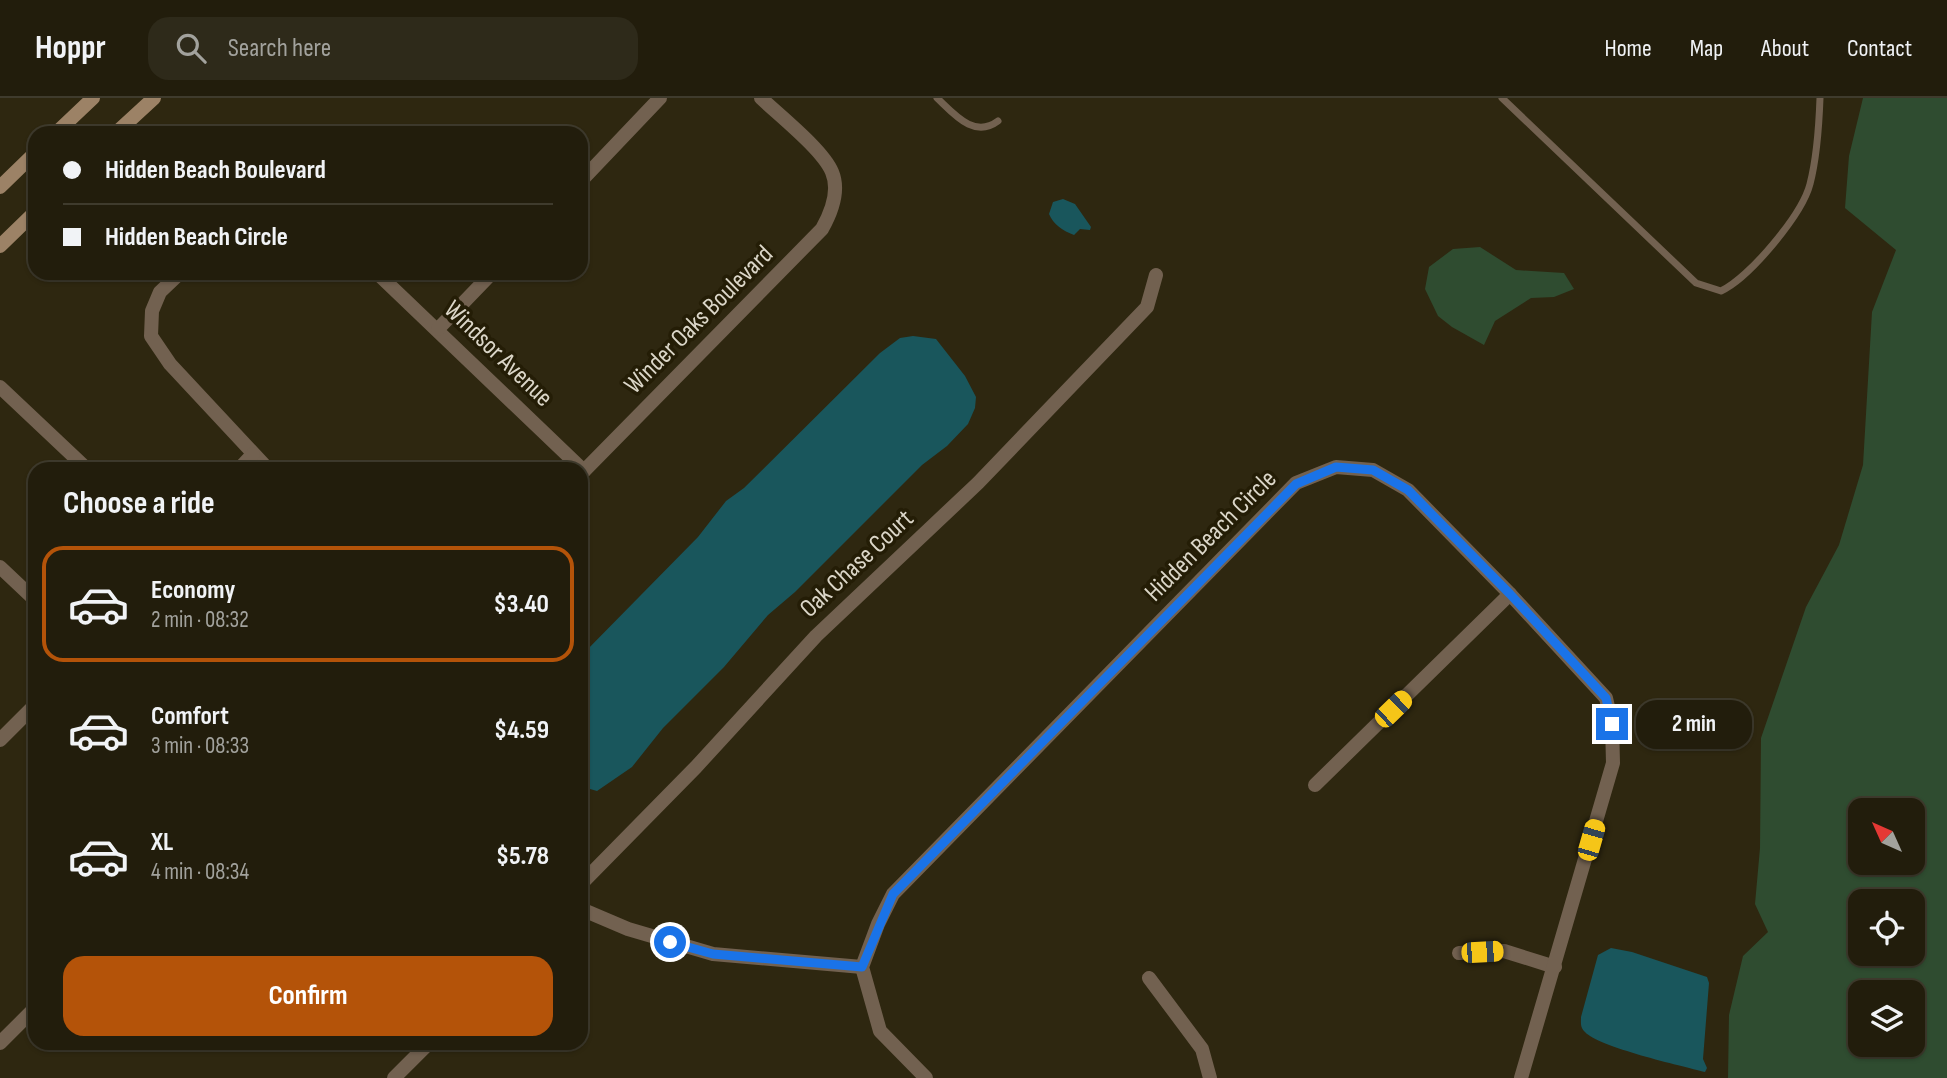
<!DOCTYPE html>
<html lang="en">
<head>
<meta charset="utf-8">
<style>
  :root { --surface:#221d0c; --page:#2e2a1a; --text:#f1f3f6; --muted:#a2a29d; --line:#3f3b2d; --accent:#b45309 }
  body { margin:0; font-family:"Sofia Sans Condensed",sans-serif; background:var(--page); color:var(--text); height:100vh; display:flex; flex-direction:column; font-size:26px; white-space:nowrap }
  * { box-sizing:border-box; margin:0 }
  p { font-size:23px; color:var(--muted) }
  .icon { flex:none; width:38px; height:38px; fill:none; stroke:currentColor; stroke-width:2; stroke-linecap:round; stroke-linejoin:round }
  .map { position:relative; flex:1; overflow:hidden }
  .panel { position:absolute; left:28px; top:364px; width:560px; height:588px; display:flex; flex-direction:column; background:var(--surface); border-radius:21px; box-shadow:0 2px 5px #0004,0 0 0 2px var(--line) }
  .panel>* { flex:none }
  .hud { position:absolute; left:28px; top:28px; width:560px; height:154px; border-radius:21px; box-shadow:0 2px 5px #0004,0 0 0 2px var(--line); display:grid; align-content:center; height:154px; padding:0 35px; background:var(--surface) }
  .needle { width:46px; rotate:315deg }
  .buttons { position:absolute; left:1848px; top:700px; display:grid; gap:14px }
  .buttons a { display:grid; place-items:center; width:77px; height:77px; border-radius:14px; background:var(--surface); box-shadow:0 2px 5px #0004,0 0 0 2px var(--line); font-size:35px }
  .end { position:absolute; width:32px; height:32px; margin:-16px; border:9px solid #1a73e8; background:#fff; box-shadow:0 0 0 4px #fff }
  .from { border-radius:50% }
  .bubble { position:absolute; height:49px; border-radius:21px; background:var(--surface); box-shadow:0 2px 5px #0004,0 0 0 2px var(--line); font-size:23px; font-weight:700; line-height:49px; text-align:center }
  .car { position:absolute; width:21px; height:42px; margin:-21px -10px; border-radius:9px; box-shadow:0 0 5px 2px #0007; background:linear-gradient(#f5c518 24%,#345 0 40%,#f5c518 0 76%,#345 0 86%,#f5c518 0) }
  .hud b { display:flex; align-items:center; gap:24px; height:66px; font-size:26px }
  .hud b+b { border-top:2px solid var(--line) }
  .hud i { width:18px; height:18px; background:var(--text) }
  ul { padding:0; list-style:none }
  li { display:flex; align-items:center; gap:21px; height:116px; margin:0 14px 10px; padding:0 21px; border:4px solid transparent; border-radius:21px }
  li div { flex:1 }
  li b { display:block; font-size:26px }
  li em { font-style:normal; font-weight:700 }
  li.selected { border-color:var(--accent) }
  li>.icon { width:63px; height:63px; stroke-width:1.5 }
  h2 { padding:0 35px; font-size:32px; line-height:84px }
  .cta { display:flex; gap:14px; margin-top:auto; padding:14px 35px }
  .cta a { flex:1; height:80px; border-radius:21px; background:var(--accent); color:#fff; font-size:28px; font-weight:700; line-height:80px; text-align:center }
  header { display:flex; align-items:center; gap:42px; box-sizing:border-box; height:98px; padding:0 35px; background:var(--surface); border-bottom:2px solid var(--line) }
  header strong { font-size:33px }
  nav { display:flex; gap:38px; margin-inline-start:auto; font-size:24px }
  .search { width:490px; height:63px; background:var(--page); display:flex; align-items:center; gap:18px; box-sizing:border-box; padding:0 24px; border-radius:21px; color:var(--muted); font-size:26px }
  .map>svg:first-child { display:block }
  .green { fill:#2f4c30; fill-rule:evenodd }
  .water { fill:#19565c }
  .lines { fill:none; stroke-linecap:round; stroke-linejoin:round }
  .lane { stroke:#726150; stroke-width:7 }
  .street { stroke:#726150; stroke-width:14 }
  .secondary { stroke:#9c8266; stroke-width:14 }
  .route { stroke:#1a73e8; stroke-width:9 }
  .labels { text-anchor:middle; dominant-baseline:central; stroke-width:7; stroke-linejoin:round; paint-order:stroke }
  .street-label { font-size:26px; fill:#dbd6c8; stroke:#241d06 }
</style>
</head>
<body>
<header>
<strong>Hoppr</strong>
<div class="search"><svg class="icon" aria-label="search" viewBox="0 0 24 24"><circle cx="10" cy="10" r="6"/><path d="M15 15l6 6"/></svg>Search here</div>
<nav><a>Home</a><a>Map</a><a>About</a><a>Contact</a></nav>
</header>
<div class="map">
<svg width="1947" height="980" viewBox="0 0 1947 980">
  <rect width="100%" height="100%" fill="#2e2710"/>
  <g class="green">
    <path d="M1863,0H1947V980H1728L1729,917L1743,858L1768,834L1755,806L1760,750L1761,640L1806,509L1839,447L1863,367L1872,214L1896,152L1845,110L1849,58ZM1860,712H1913V765H1860ZM1860,803H1913V856H1860ZM1860,894H1913V947H1860Z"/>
    <path d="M1480,149L1516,172L1564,175L1574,191L1554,199L1531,200L1495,223L1484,247L1452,229L1438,218L1425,191L1429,169L1453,151Z"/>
  </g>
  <g class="water">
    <path d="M1063,101L1075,106L1091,129L1090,132L1080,131L1074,137C1063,133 1053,126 1049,116L1053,104Z"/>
    <path d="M913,238L936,241L965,278L976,299L975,310L968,326L947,348L922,367L795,494L768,517L724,569L663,630L632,669L597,693L583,689L581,558L698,439L726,403L744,390L880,255L900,240Z"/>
    <path d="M1611,850L1632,854L1707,879L1709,885L1703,961L1707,970L1705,974C1682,968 1598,949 1585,934C1580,929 1581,925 1581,919L1598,857Z"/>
  </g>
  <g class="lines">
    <g class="lane">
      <path d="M937,0C954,16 974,41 998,23"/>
      <path d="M1502,0L1696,185L1721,193C1749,180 1802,117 1810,86C1817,59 1819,28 1820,0"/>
    </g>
    <g class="street">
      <path d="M581,83L660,0"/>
      <path d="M180,175L160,194L152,213L151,238L170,266L268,371"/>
      <path d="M377,175L584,373"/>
      <path d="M438,231L492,175"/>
      <path d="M0,289L87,371"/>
      <path d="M239,371L253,356"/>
      <path d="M581,376L822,131C831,115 840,93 832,74C823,52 780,18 761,0"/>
      <path d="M0,469L35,502"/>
      <path d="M0,642L35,607"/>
      <path d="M1315,687L1510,496"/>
      <path d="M581,786L696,669L816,538L978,385L1147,209L1156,177"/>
      <path d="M581,811L628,831L713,856L862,869"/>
      <path d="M1459,855L1504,853L1555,869"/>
      <path d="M1149,880L1202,951L1210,980"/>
      <path d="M0,945L35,910"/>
      <path d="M394,980L429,945"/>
      <path d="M926,980L880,933L862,869L878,826L893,796L1296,385L1336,369L1373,372L1408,392L1510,496L1606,600L1612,626L1613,665L1521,980"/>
    </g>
    <g class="secondary">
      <path d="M56,35L93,0"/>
      <path d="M116,35L154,0"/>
      <path d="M0,89L35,55"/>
      <path d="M0,148L35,114"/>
    </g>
  </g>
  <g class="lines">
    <path class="route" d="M670,844L713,856L862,869L893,796L1296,386L1336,369L1373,372L1408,392L1510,496L1606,600L1612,626"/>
  </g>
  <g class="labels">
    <g class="street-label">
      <text transform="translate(699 222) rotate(-45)">Winder Oaks Boulevard</text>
      <text transform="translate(498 256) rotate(44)">Windsor Avenue</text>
      <text transform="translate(1211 438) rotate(-45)">Hidden Beach Circle</text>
      <text transform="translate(857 466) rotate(-43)">Oak Chase Court</text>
    </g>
  </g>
</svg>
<div class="buttons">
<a><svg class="needle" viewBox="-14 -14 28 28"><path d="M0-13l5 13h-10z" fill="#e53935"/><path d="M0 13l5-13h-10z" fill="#a2a29d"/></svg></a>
<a><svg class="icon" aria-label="locate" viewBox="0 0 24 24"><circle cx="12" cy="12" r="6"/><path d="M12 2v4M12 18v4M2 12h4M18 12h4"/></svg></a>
<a><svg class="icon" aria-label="layers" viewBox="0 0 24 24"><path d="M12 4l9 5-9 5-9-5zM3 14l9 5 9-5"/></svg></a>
</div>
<i class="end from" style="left:670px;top:844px"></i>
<i class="end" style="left:1612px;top:626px"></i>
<div class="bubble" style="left:1636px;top:602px;width:116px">2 min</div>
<i class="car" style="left:1393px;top:611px;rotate:46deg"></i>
<i class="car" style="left:1591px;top:742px;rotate:16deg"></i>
<i class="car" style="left:1482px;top:854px;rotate:87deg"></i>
<div class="hud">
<b><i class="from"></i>Hidden Beach Boulevard</b>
<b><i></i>Hidden Beach Circle</b>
</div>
<section class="panel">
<h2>Choose a ride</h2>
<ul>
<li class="selected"><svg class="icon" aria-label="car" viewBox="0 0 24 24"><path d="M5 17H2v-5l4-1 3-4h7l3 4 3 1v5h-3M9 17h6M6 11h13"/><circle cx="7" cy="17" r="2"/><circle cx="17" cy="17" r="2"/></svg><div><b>Economy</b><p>2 min · 08:32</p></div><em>$3.40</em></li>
<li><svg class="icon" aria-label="car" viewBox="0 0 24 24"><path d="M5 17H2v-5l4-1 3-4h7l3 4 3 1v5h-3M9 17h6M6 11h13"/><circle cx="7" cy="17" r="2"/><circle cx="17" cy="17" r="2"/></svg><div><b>Comfort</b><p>3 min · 08:33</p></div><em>$4.59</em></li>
<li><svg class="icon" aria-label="car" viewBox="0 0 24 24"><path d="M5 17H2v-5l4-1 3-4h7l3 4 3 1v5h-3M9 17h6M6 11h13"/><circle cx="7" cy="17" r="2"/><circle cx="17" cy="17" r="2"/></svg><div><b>XL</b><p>4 min · 08:34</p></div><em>$5.78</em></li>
</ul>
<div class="cta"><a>Confirm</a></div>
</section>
</div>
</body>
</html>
